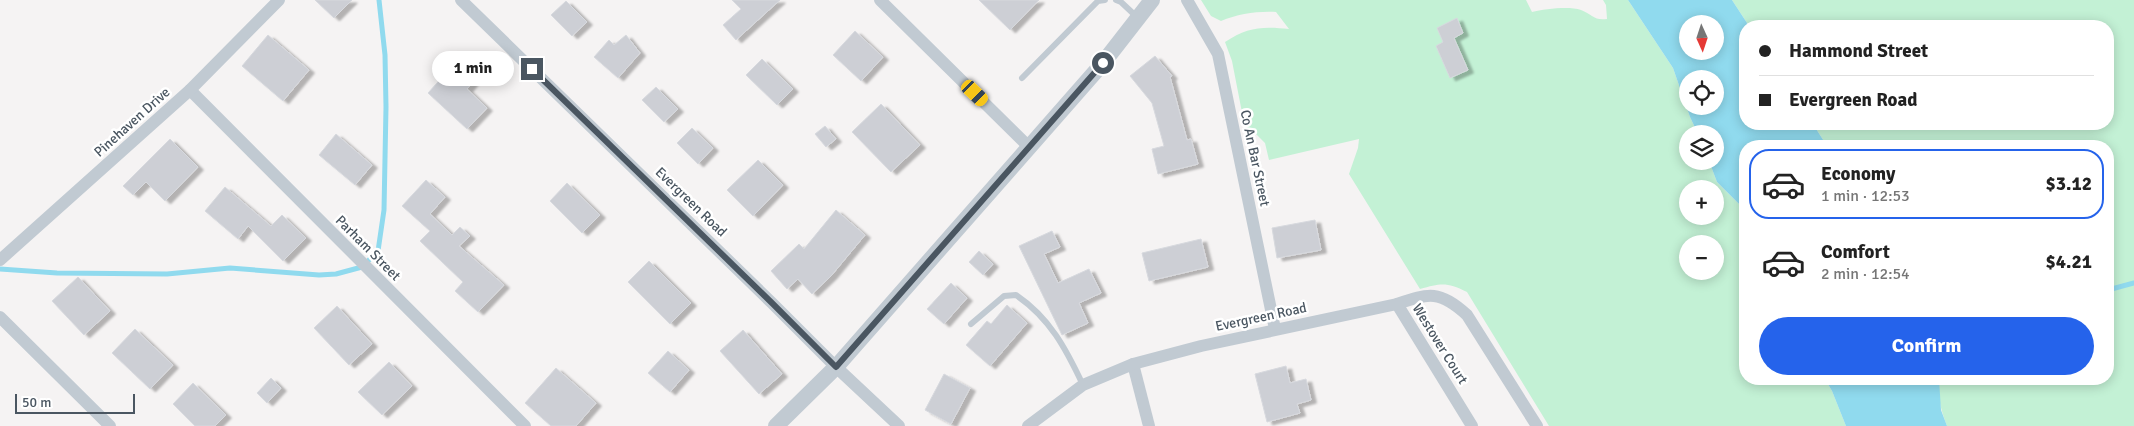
<!DOCTYPE html>
<html lang="en">
<head>
<meta charset="utf-8">
<style>
  :root { --surface:#fff; --page:#f2f2f2; --text:#222; --muted:#767676; --line:#e0e0e0; --accent:#2563eb }
  body { margin:0; font-family:Signika,sans-serif; background:var(--page); color:var(--text); height:100vh; display:flex; flex-direction:column; font-size:19px; white-space:nowrap }
  * { box-sizing:border-box; margin:0 }
  p { font-size:16px; color:var(--muted) }
  .icon { flex:none; width:28px; height:28px; fill:none; stroke:currentColor; stroke-width:2; stroke-linecap:round; stroke-linejoin:round }
  .map { position:relative; flex:1; overflow:hidden }
  .sheet { position:absolute; left:1739px; top:140px; width:375px; height:245px; display:flex; flex-direction:column; background:var(--surface); border-radius:20px; box-shadow:0 2px 12px #0003 }
  .sheet>* { flex:none }
  .hud { position:absolute; left:1739px; top:20px; width:375px; height:110px; border-radius:20px; box-shadow:0 2px 12px #0003; display:grid; align-content:center; height:110px; padding:0 20px; background:var(--surface) }
  .needle { width:32px; rotate:177deg }
  .buttons { position:absolute; left:1679px; top:15px; display:grid; gap:10px }
  .buttons a { display:grid; place-items:center; width:45px; height:45px; border-radius:50%; background:var(--surface); box-shadow:0 2px 12px #0003; font-size:25px }
  .scale { position:absolute; left:15px; bottom:12px; width:120px; box-sizing:border-box; padding-left:5px; border:2px solid #4a5661; border-top:0; font-size:14px; line-height:18px; white-space:nowrap; color:#4a5661; -webkit-text-stroke:4px #fff; paint-order:stroke }
  .end { position:absolute; width:22px; height:22px; margin:-11px; border:6px solid #4a5661; background:#fff; box-shadow:0 0 0 2px #fff }
  .from { border-radius:50% }
  .bubble { position:absolute; height:35px; border-radius:18px; background:var(--surface); box-shadow:0 2px 12px #0003; font-size:16px; font-weight:800; line-height:35px; text-align:center }
  .car { position:absolute; width:15px; height:30px; margin:-15px -8px; border-radius:6px; box-shadow:0 0 4px 1px #0007; background:linear-gradient(#f5c518 24%,#345 0 40%,#f5c518 0 76%,#345 0 86%,#f5c518 0) }
  .hud b { display:flex; align-items:center; gap:18px; height:48px; font-size:19px }
  .hud b+b { border-top:1px solid var(--line) }
  .hud i { width:12px; height:12px; background:var(--text) }
  ul { padding:9px 0 0; list-style:none }
  li { display:flex; align-items:center; gap:15px; height:70px; margin:0 10px 8px; padding:0 10px; border:2px solid transparent; border-radius:20px }
  li div { flex:1 }
  li b { display:block; font-size:19px }
  li em { font-style:normal; font-weight:800 }
  li.active { border-color:var(--accent) }
  li>.icon { width:45px; height:45px; stroke-width:1.5 }
  .button { display:flex; gap:10px; margin-top:auto; padding:10px 20px }
  .button a { flex:1; height:58px; border-radius:30px; background:var(--accent); color:#fff; font-size:20px; font-weight:800; line-height:58px; text-align:center }
  .map>svg:first-child { display:block }
  .green { fill:#c3f1d5; fill-rule:evenodd }
  .water { fill:#90daee; fill-rule:evenodd }
  .lines { fill:none; stroke-linecap:round; stroke-linejoin:round }
  .stream { stroke:#90daee; stroke-width:5 }
  .building { fill:#cdcfd5; stroke:#d7d9de; filter:url(#shadow) }
  .service { stroke:#c1cad2; stroke-width:6 }
  .minor { stroke:#c1cad2; stroke-width:12 }
  .tertiary { stroke:#c1cad2; stroke-width:16 }
  .route { stroke:#4a5661; stroke-width:6 }
  .labels { text-anchor:middle; dominant-baseline:central; stroke-width:5; stroke-linejoin:round; paint-order:stroke }
  .street-label { font-size:14px; fill:#4a5661; stroke:#fff }
</style>
</head>
<body>
<div class="map">
<svg width="2134" height="426" viewBox="0 0 2134 426">
  <defs>
    <filter id="shadow"><feDropShadow dx="5.5" dy="3" stdDeviation="1" flood-color="#0004"/></filter>
  </defs>
  <rect width="100%" height="100%" fill="#f5f3f3"/>
  <g class="green">
    <path d="M1201,0H1526L1532,12C1545,9 1569,6 1581,10C1592,14 1594,21 1607,19L1606,5L1603,0H1628L1673,68L1690,117L1698,134H1688V161H1709L1717,182L1745,210V379H1825L1832,391L1846,426H1549L1467,292C1447,282 1441,283 1420,289L1349,174L1358,148L1359,139L1269,160L1265,143L1254,132L1246,133L1232,61L1225,42C1247,27 1263,26 1289,29L1276,12C1257,11 1238,14 1221,21L1211,16ZM1688,189H1715V216H1688ZM1688,244H1715V271H1688Z"/>
    <path d="M1732,0H2134V426H1947C1941,410 1937,396 1939,379H2108V146H1827L1813,124H2108V26H1749Z"/>
  </g>
  <g class="water">
    <path d="M1628,0H1732L1749,26H1745V124H1813L1827,146H1745V210L1717,182L1709,161H1715V134H1698L1690,117L1673,68ZM1688,24H1715V51H1688ZM1688,79H1715V106H1688Z"/>
    <path d="M1825,379H1939L1941,410L1947,426H1846L1832,391Z"/>
  </g>
  <g class="lines">
    <g class="stream">
      <path d="M0,269L57,273L167,274L230,268L319,275L336,274L362,267L378,251L384,210L386,107L385,55L379,0"/>
      <path d="M2108,290L2134,283"/>
    </g>
  </g>
  <g class="building">
    <path d="M315,0H352L334,18Z"/>
    <path d="M732,0H780L736,40L723,25L741,9Z"/>
    <path d="M979,0H1039L1010,30Z"/>
    <path d="M566,1L587,22L572,36L551,15Z"/>
    <path d="M1457,18L1463,33L1454,38L1468,70L1450,78L1436,46L1443,42L1437,28Z"/>
    <path d="M855,31L883,57L861,81L833,55Z"/>
    <path d="M268,35L309,70L283,101L242,66Z"/>
    <path d="M626,35L640,53L618,78L594,57L609,40L614,45Z"/>
    <path d="M1155,56L1172,76L1170,77L1187,140L1191,139L1198,164L1158,174L1152,149L1164,146L1152,103L1130,76Z"/>
    <path d="M762,59L793,89L777,105L746,75Z"/>
    <path d="M454,64L473,82L467,89L487,108L467,129L428,93Z"/>
    <path d="M656,87L678,109L664,122L642,100Z"/>
    <path d="M881,104L920,145L891,172L852,132Z"/>
    <path d="M825,126L836,139L826,147L815,134Z"/>
    <path d="M692,128L713,148L698,164L677,143Z"/>
    <path d="M336,134L372,165L355,185L319,155Z"/>
    <path d="M170,139L198,167L165,201L146,182L133,195L123,186Z"/>
    <path d="M758,160L783,185L753,216L727,190Z"/>
    <path d="M426,180L445,197L430,214L452,235L460,227L470,236L459,246L504,285L478,312L455,291L463,282L420,241L430,231L402,206Z"/>
    <path d="M567,183L600,215L582,233L550,201Z"/>
    <path d="M225,187L271,226L282,215L306,238L283,261L248,226L238,239L205,211Z"/>
    <path d="M836,210L865,235L831,276L812,294L798,279L787,289L771,271L799,244L804,249Z"/>
    <path d="M1315,220L1321,250L1277,258L1272,228Z"/>
    <path d="M1052,231L1060,247L1044,254L1058,283L1089,269L1101,293L1079,303L1088,323L1062,335L1019,246Z"/>
    <path d="M1201,239L1208,267L1149,281L1142,253Z"/>
    <path d="M979,251L993,264L983,275L969,262Z"/>
    <path d="M649,261L691,303L670,324L628,282Z"/>
    <path d="M78,277L110,311L84,335L52,301Z"/>
    <path d="M951,283L967,298L944,324L927,309Z"/>
    <path d="M1007,305L1027,323L990,366L966,345L987,321L991,324Z"/>
    <path d="M337,306L372,344L349,365L314,328Z"/>
    <path d="M135,329L173,365L150,389L112,353Z"/>
    <path d="M743,330L782,374L759,394L720,351Z"/>
    <path d="M668,351L689,370L670,392L648,373Z"/>
    <path d="M389,362L412,386L382,415L358,392Z"/>
    <path d="M1286,366L1290,383L1306,379L1311,400L1297,404L1300,413L1267,422L1255,374Z"/>
    <path d="M556,368L596,403L576,426H551L525,403Z"/>
    <path d="M944,374L970,388L951,424L925,410Z"/>
    <path d="M271,378L281,388L267,403L257,393Z"/>
    <path d="M193,383L226,415L215,426H195L173,404Z"/>
  </g>
  <g class="lines">
    <g class="service">
      <path d="M1116,0L1121,2L1138,18"/>
      <path d="M1022,78L1098,1L1105,0"/>
      <path d="M971,324L1004,296L1016,295C1050,318 1066,349 1083,385"/>
    </g>
    <g class="minor">
      <path d="M461,0L772,303L836,367L899,426"/>
      <path d="M880,0L1029,147"/>
      <path d="M1187,0L1218,54L1275,329"/>
      <path d="M190,90L525,426"/>
      <path d="M0,260L190,90L279,0"/>
      <path d="M1397,304L1472,426"/>
      <path d="M0,317L110,426"/>
      <path d="M1133,364L1149,426"/>
      <path d="M1028,426L1083,385L1133,364L1201,346L1397,304C1429,293 1440,290 1467,315L1537,426"/>
    </g>
    <path class="tertiary" d="M776,426L836,367L1103,63L1152,0"/>
  </g>
  <g class="lines">
    <path class="route" d="M532,69L772,303L836,367L1103,63"/>
  </g>
  <g class="labels">
    <g class="street-label">
      <text transform="translate(132 122) rotate(-42)">Pinehaven Drive</text>
      <text transform="translate(1255 158) rotate(78)">Co An Bar Street</text>
      <text transform="translate(691 202) rotate(44)">Evergreen Road</text>
      <text transform="translate(368 248) rotate(45)">Parham Street</text>
      <text transform="translate(1261 317) rotate(-12)">Evergreen Road</text>
      <text transform="translate(1440 344) rotate(58)">Westover Court</text>
    </g>
  </g>
</svg>
<div class="buttons">
<a><svg class="needle" viewBox="-14 -14 28 28"><path d="M0-13l5 13h-10z" fill="#e53935"/><path d="M0 13l5-13h-10z" fill="#767676"/></svg></a>
<a><svg class="icon" aria-label="locate" viewBox="0 0 24 24"><circle cx="12" cy="12" r="6"/><path d="M12 2v4M12 18v4M2 12h4M18 12h4"/></svg></a>
<a><svg class="icon" aria-label="layers" viewBox="0 0 24 24"><path d="M12 4l9 5-9 5-9-5zM3 14l9 5 9-5"/></svg></a>
<a>+</a>
<a>−</a>
</div>
<div class="scale">50 m</div>
<i class="end from" style="left:1103px;top:63px"></i>
<i class="end" style="left:532px;top:69px"></i>
<div class="bubble" style="left:432px;top:51px;width:82px">1 min</div>
<i class="car" style="left:975px;top:93px;rotate:134deg"></i>
<div class="hud">
<b><i class="from"></i>Hammond Street</b>
<b><i></i>Evergreen Road</b>
</div>
<section class="sheet">
<ul>
<li class="active"><svg class="icon" aria-label="car" viewBox="0 0 24 24"><path d="M5 17H2v-5l4-1 3-4h7l3 4 3 1v5h-3M9 17h6M6 11h13"/><circle cx="7" cy="17" r="2"/><circle cx="17" cy="17" r="2"/></svg><div><b>Economy</b><p>1 min · 12:53</p></div><em>$3.12</em></li>
<li><svg class="icon" aria-label="car" viewBox="0 0 24 24"><path d="M5 17H2v-5l4-1 3-4h7l3 4 3 1v5h-3M9 17h6M6 11h13"/><circle cx="7" cy="17" r="2"/><circle cx="17" cy="17" r="2"/></svg><div><b>Comfort</b><p>2 min · 12:54</p></div><em>$4.21</em></li>
</ul>
<div class="button"><a>Confirm</a></div>
</section>
</div>
</body>
</html>
